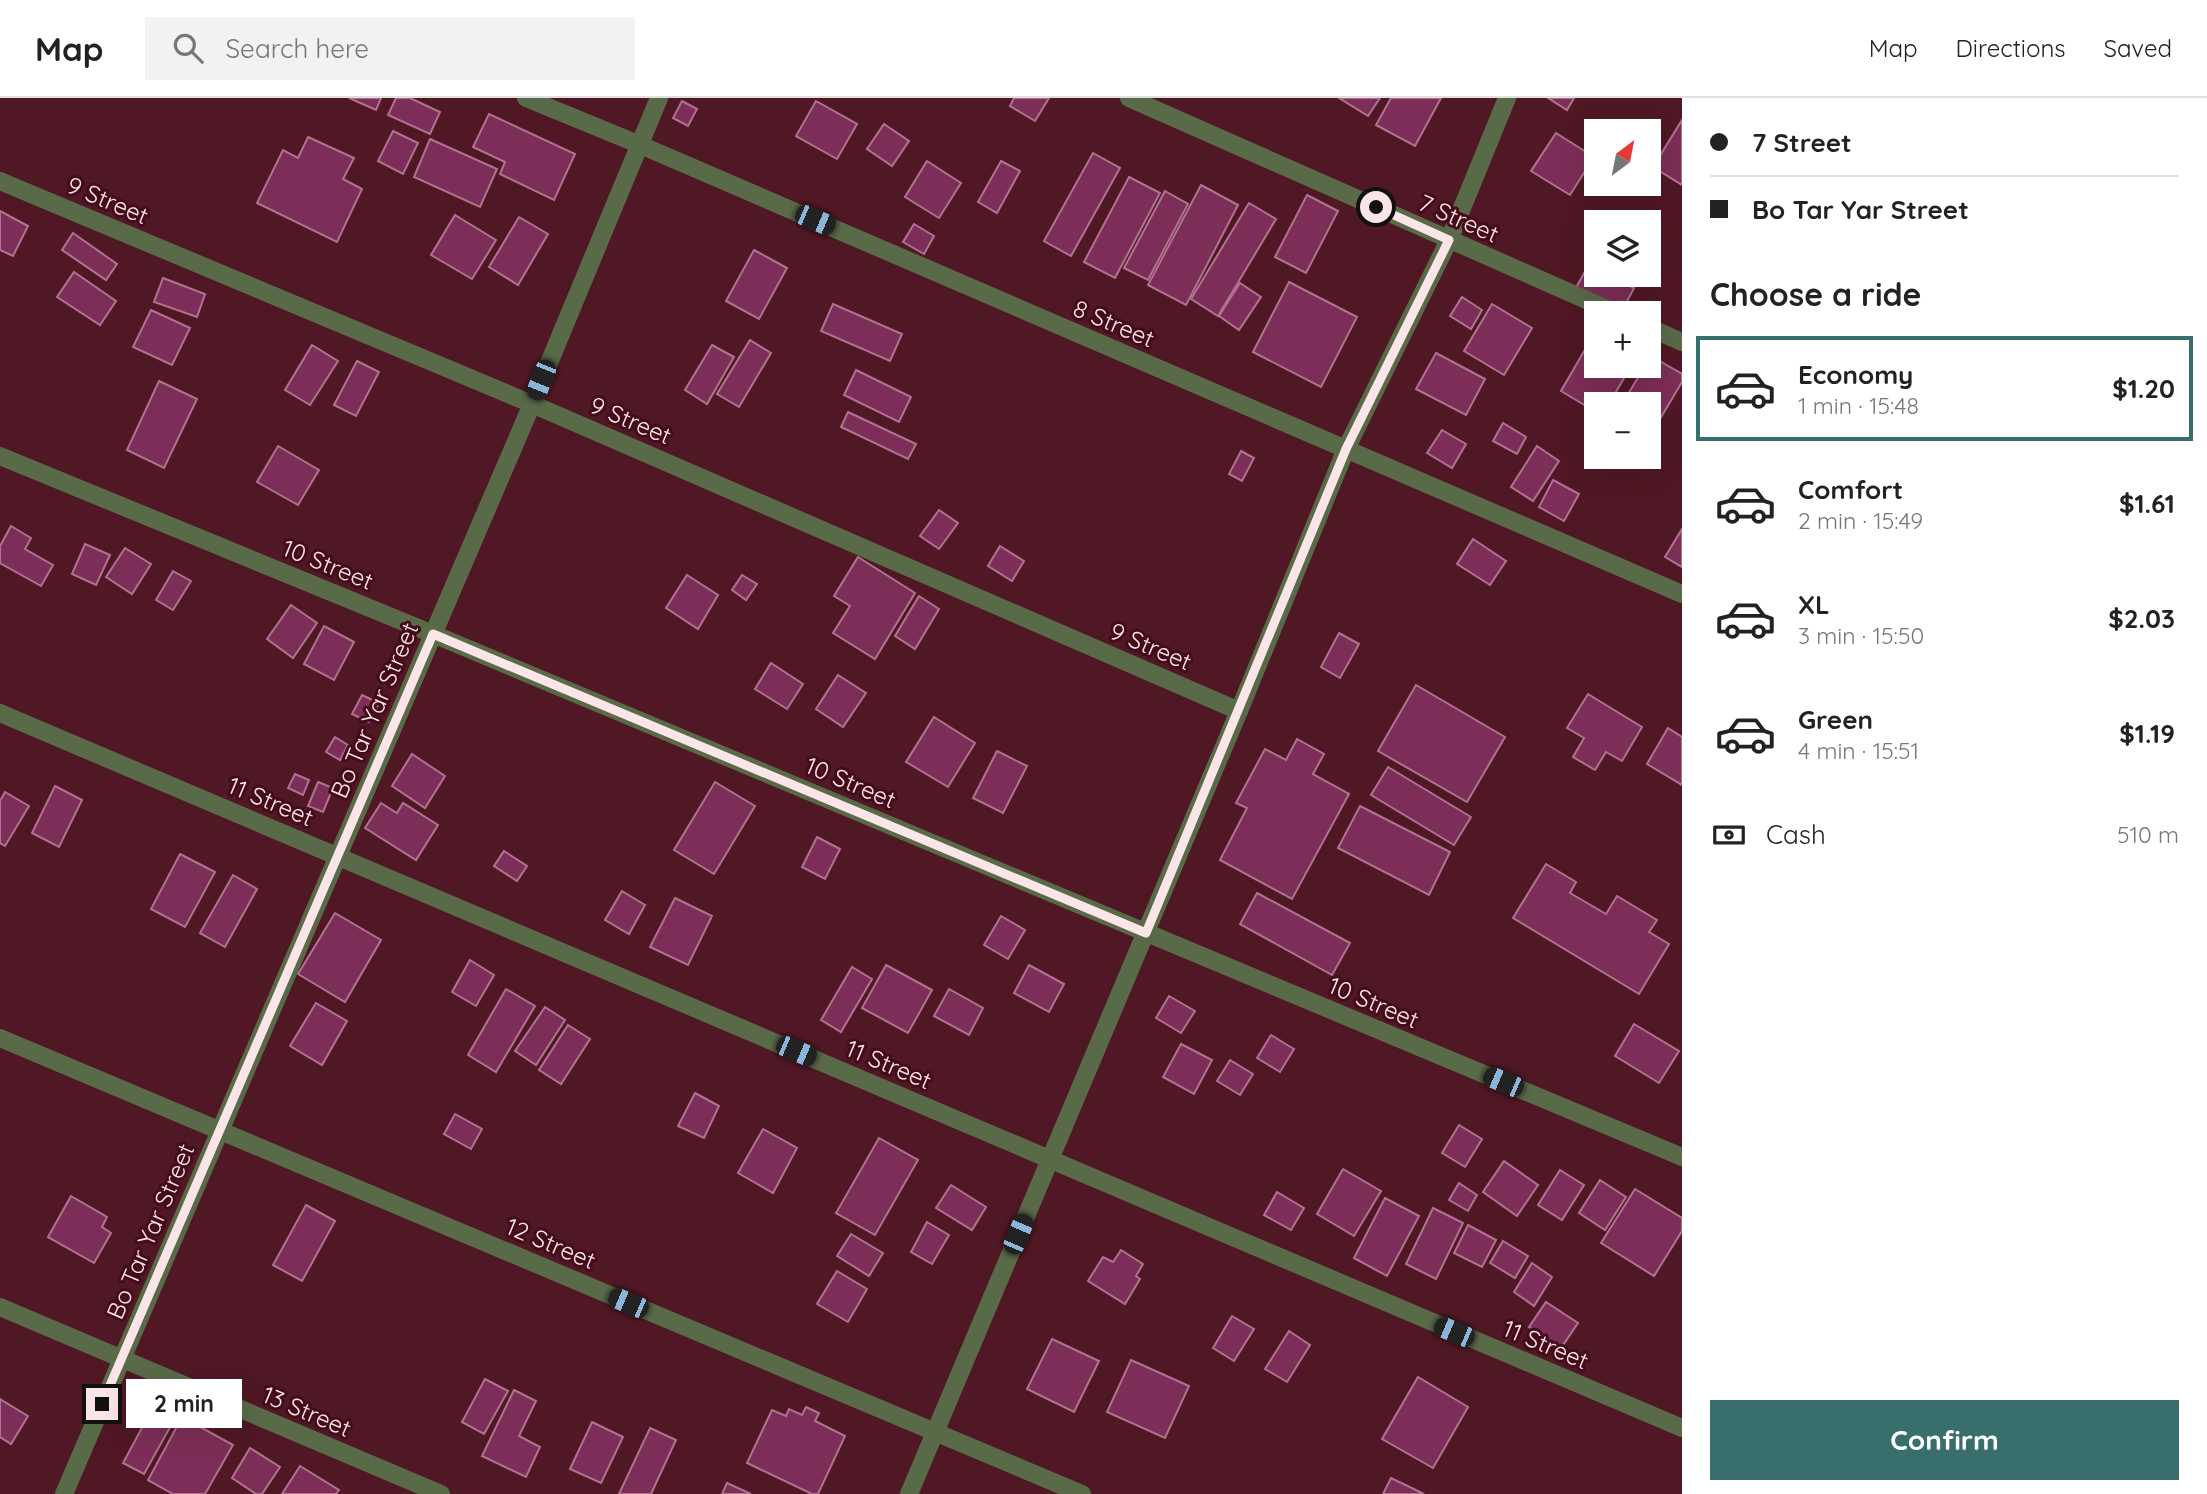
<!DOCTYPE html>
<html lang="en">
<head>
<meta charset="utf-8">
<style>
  :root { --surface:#fff; --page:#f2f2f2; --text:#222; --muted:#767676; --line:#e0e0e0; --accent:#386f6c }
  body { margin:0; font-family:Quicksand,sans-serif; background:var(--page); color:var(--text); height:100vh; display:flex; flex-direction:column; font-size:26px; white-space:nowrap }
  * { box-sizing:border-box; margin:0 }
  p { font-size:23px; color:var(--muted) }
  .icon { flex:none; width:38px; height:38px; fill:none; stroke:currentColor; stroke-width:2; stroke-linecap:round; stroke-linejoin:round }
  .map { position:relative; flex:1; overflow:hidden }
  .side { display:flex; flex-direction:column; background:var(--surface); width:525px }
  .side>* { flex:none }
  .banner { display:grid; align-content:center; height:154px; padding:0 28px; background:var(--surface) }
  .needle { width:46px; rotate:32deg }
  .buttons { position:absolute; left:1584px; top:21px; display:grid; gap:14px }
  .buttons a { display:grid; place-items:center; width:77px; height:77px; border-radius:0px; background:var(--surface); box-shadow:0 7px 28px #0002; font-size:35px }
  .end { position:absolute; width:32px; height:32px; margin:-16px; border:9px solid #fce5e7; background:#111; box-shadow:0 0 0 4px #111 }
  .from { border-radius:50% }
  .bubble { position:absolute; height:49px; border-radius:0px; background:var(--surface); box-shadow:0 7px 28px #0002; font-size:23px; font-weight:800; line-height:49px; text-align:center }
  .car { position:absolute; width:21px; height:42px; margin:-21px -10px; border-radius:9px; box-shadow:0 0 5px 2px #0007; background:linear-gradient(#222 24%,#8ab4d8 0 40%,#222 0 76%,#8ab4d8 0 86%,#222 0) }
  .banner b { display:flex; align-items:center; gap:24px; height:66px; font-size:26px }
  .banner b+b { border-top:2px solid var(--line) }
  .banner i { width:18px; height:18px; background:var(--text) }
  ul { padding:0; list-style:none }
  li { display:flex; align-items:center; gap:21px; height:105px; margin:0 14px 10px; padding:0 14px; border:4px solid transparent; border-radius:0px }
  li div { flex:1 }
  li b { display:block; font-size:26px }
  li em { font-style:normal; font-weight:800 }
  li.on { border-color:var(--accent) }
  li>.icon { width:63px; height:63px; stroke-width:1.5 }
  h2 { padding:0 28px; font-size:32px; line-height:84px }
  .pay { display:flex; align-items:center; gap:18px; height:77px; padding:0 28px; font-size:26px }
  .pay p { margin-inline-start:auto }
  .primary-button { display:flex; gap:14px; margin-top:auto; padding:14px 28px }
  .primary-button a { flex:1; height:80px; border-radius:0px; background:var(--accent); color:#fff; font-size:28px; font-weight:800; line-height:80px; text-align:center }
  header { display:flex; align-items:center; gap:42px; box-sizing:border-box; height:98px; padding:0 35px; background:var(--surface); border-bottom:2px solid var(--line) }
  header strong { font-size:33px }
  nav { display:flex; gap:38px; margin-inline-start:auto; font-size:24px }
  .search { width:490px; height:63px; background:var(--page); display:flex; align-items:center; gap:18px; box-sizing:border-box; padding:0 24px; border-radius:0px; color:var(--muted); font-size:26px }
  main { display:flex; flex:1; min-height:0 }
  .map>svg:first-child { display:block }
  .building { fill:#7d2e58; stroke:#af738f; stroke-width:2 }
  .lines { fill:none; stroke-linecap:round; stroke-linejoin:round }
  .minor { stroke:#596a49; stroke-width:18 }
  .route { stroke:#fce5e7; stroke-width:9 }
  .labels { text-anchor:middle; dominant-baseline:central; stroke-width:6; stroke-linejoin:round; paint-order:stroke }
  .street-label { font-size:24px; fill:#fce5e7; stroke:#440c1b }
</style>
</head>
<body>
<header>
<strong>Map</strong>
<div class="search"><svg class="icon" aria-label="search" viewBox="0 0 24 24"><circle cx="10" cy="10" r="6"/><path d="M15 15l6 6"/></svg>Search here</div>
<nav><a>Map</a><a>Directions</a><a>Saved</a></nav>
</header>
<main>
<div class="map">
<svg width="1682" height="1396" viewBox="0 0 1682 1396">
  <rect width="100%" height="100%" fill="#501824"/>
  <g class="building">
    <path d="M349,0H381L376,12Z"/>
    <path d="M396,0H410L440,14L430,36L388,17Z"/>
    <path d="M1014,0H1049L1035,23L1010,8Z"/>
    <path d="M1339,0H1380L1368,18Z"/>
    <path d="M1391,0H1441L1415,48L1376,27Z"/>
    <path d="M1548,0H1574L1567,12Z"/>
    <path d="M682,3L697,11L688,28L673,20Z"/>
    <path d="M816,3L857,26L837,61L796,38Z"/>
    <path d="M489,16L575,56L554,102L500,76L505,64L473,49Z"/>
    <path d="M1682,22V87L1653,69Z"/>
    <path d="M884,26L909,43L892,68L867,51Z"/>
    <path d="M393,33L418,45L403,76L378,63Z"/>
    <path d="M1556,35L1594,59L1570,97L1531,73Z"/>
    <path d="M308,39L354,60L343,81L362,91L337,144L257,105L283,52L298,60Z"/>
    <path d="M430,41L497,71L480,109L414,79Z"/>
    <path d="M1093,55L1120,70L1071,158L1044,143Z"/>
    <path d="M927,63L961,85L939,120L905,99Z"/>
    <path d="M1001,63L1020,73L997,115L978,104Z"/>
    <path d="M1129,79L1160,95L1115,180L1084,164Z"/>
    <path d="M1201,87L1238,107L1186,207L1148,187Z"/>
    <path d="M1165,93L1188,106L1148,182L1124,170Z"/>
    <path d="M1307,97L1338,113L1306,175L1275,159Z"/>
    <path d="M1249,105L1276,121L1218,218L1191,201Z"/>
    <path d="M0,113L28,128L13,158L0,152Z"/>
    <path d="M455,117L496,142L472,181L431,157Z"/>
    <path d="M519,119L548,136L518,187L489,169Z"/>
    <path d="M914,126L934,138L924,156L903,144Z"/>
    <path d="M73,135L117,166L106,182L62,152Z"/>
    <path d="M754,152L787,170L759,221L726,203Z"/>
    <path d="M1589,166L1596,170V177H1609L1634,190L1621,215L1572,197Z"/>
    <path d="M74,174L116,203L100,227L57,199Z"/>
    <path d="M163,180L205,196L197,219L154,204Z"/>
    <path d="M1289,184L1357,219L1321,289L1253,254Z"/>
    <path d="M1240,185L1261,199L1239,232L1219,218Z"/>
    <path d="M1462,199L1482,212L1471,231L1450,218Z"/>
    <path d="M833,206L902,236L890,263L821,233Z"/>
    <path d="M1492,206L1532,230L1504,277L1464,253Z"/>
    <path d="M151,212L190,230L172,267L133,249Z"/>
    <path d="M1594,236L1596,237V268H1631L1609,306H1596V314L1561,293Z"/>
    <path d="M750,242L771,255L739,309L717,296Z"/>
    <path d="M312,247L338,263L310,307L285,292Z"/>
    <path d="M712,247L734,259L707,306L685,292Z"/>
    <path d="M1436,255L1485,281L1466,317L1416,291Z"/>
    <path d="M1651,258L1682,276V284L1648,341V306H1622L1645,268H1648Z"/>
    <path d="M357,263L379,274L356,318L334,307Z"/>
    <path d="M856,272L911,299L899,324L844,297Z"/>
    <path d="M159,283L197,301L164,370L127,352Z"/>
    <path d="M848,314L916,346L908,361L841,329Z"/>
    <path d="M1503,325L1526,339L1517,356L1493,343Z"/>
    <path d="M1442,332L1466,346L1452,370L1427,355Z"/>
    <path d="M278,348L319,372L298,407L257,384Z"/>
    <path d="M1537,348L1559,363L1533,403L1511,389Z"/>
    <path d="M1241,353L1254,360L1242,383L1229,376Z"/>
    <path d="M1553,382L1579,396L1564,423L1539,409Z"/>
    <path d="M939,412L958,425L939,451L920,438Z"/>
    <path d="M11,428L31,440L25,451L53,467L41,488L0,465V448Z"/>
    <path d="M1682,431V469L1665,459Z"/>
    <path d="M1473,441L1506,463L1490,487L1457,466Z"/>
    <path d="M85,446L110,457L96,487L72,476Z"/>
    <path d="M1000,448L1024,463L1012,483L988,468Z"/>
    <path d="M125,450L151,466L132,496L106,479Z"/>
    <path d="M858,459L915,495L875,561L833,535L850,508L834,498Z"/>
    <path d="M173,473L191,483L173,512L156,502Z"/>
    <path d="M687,477L718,497L698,531L666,510Z"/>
    <path d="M742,477L757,486L746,502L732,492Z"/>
    <path d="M919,498L939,511L915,551L895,538Z"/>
    <path d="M291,507L317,525L293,560L267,541Z"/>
    <path d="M324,528L354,544L334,582L304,566Z"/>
    <path d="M1339,535L1359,546L1340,580L1321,569Z"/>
    <path d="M771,565L803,586L787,611L755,591Z"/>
    <path d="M838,577L866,595L843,629L816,611Z"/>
    <path d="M1416,587L1505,639L1467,704L1378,653Z"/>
    <path d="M1588,596L1642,629L1622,663L1606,654L1595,672L1573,659L1584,640L1567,630Z"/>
    <path d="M362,597L379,605L369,624L352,616Z"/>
    <path d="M934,619L975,645L948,689L906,664Z"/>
    <path d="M1668,630L1682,639V687L1647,666Z"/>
    <path d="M335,639L348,647L340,662L326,654Z"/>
    <path d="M1297,641L1324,656L1313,676L1349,696L1292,801L1220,762L1247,710L1236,705L1265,651L1286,662Z"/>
    <path d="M997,653L1027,668L1003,715L973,700Z"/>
    <path d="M412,656L445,678L425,710L392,688Z"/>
    <path d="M1388,669L1471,719L1454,747L1371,697Z"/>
    <path d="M295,676L309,682L303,697L288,690Z"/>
    <path d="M318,684L333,690L323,714L308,708Z"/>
    <path d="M715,684L755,708L714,776L674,752Z"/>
    <path d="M55,688L82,702L59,749L32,735Z"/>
    <path d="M5,694L29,708L5,748L0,745V703Z"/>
    <path d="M381,705L397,715L403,705L438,727L416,762L365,730Z"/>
    <path d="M1360,708L1450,754L1429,797L1338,750Z"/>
    <path d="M817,739L840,751L825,781L802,769Z"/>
    <path d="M504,753L527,768L517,783L494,768Z"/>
    <path d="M180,756L215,774L185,829L151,811Z"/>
    <path d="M1546,766L1576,784L1570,795L1606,816L1617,798L1657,822L1649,834L1669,846L1639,896L1513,820Z"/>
    <path d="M233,777L257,791L225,849L200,835Z"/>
    <path d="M622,793L645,807L629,836L605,822Z"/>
    <path d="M1257,795L1350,845L1332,877L1240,826Z"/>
    <path d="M675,800L712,818L688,867L650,849Z"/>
    <path d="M335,815L381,842L345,904L298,876Z"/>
    <path d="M1001,818L1025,832L1008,861L984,847Z"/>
    <path d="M470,862L494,877L476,908L452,894Z"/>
    <path d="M886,867L932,892L908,935L862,910Z"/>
    <path d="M1029,867L1064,886L1049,914L1014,895Z"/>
    <path d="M852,869L872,881L841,934L821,922Z"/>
    <path d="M506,891L535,908L496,974L468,957Z"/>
    <path d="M949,891L983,910L969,937L934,918Z"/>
    <path d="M1169,898L1195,913L1181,935L1156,920Z"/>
    <path d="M316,905L347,923L322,967L290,948Z"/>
    <path d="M545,909L565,922L536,967L515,953Z"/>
    <path d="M1634,926L1679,953L1659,985L1615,958Z"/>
    <path d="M568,927L590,941L561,986L539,972Z"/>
    <path d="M1271,937L1294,951L1280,974L1257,960Z"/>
    <path d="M1181,946L1212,962L1194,996L1163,979Z"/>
    <path d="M1230,962L1253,976L1240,997L1217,983Z"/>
    <path d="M695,995L719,1008L704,1040L678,1028Z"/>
    <path d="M455,1016L482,1031L471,1051L444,1036Z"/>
    <path d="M1459,1027L1482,1041L1465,1069L1442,1055Z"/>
    <path d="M763,1031L797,1050L773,1095L738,1075Z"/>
    <path d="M879,1040L918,1062L875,1137L836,1115Z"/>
    <path d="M1504,1063L1538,1087L1517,1118L1483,1094Z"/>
    <path d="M1343,1071L1381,1093L1354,1138L1317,1116Z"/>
    <path d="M1560,1072L1584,1087L1562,1122L1538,1107Z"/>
    <path d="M1600,1082L1626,1099L1605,1132L1579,1115Z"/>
    <path d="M1459,1085L1477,1097L1468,1113L1449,1102Z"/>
    <path d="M951,1087L986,1109L972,1132L936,1110Z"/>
    <path d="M1635,1091L1682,1120V1133L1654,1178L1601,1145Z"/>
    <path d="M1277,1094L1304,1110L1291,1132L1264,1117Z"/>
    <path d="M71,1098L107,1119L102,1129L111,1135L94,1165L48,1139Z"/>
    <path d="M1385,1100L1419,1118L1387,1178L1354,1160Z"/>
    <path d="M306,1107L335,1123L302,1183L273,1167Z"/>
    <path d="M1433,1110L1463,1125L1436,1181L1406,1166Z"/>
    <path d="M927,1124L949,1137L932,1166L911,1154Z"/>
    <path d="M1468,1127L1496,1142L1482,1169L1454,1155Z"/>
    <path d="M851,1136L883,1155L869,1178L837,1158Z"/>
    <path d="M1503,1143L1528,1158L1515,1180L1490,1165Z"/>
    <path d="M1121,1152L1143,1166L1136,1178L1140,1181L1125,1206L1088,1183L1103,1159L1113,1164Z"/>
    <path d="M1532,1165L1552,1179L1534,1208L1514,1194Z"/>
    <path d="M837,1173L867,1191L848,1224L817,1206Z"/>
    <path d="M1546,1204L1578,1225L1561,1250L1529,1229Z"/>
    <path d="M1232,1218L1254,1231L1234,1263L1213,1250Z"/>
    <path d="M1289,1233L1310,1247L1287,1284L1265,1271Z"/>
    <path d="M1052,1241L1099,1263L1074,1314L1027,1291Z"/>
    <path d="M1131,1262L1189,1288L1165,1340L1107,1314Z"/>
    <path d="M1418,1279L1468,1309L1433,1370L1382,1341Z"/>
    <path d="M485,1281L508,1293L484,1336L462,1324Z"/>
    <path d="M514,1292L536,1303L519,1338L540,1349L526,1379L482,1358Z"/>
    <path d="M0,1301L28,1318L11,1346L0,1339Z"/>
    <path d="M806,1309L819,1315L815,1323L845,1338L818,1396H812L747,1365L772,1312L786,1318L789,1311L802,1317Z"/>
    <path d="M151,1313L173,1324L144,1376L123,1365Z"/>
    <path d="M182,1319L233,1347L205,1396H173L148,1382Z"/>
    <path d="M592,1324L623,1339L601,1385L570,1371Z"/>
    <path d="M650,1330L676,1342L651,1396H619Z"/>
    <path d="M250,1350L280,1369L262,1396H256L232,1380Z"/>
    <path d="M300,1368L339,1392L336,1396H282Z"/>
    <path d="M1391,1380L1424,1396H1383Z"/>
    <path d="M727,1385L751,1396H722Z"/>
  </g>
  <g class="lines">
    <g class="minor">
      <path d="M526,0L638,46L1682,496"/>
      <path d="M1129,0L1616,215"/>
      <path d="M0,83L532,306L1239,613"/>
      <path d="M1648,229L1682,244"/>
      <path d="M0,358L433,536L1682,1059"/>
      <path d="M0,615L1682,1330"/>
      <path d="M0,940L1082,1396"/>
      <path d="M0,1209L441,1396"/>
      <path d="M64,1396L532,306L659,0"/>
      <path d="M909,1396L1239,613L1346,351L1449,142L1507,0"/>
    </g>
  </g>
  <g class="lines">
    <path class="route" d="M102,1306L433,536L1146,835L1346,351L1449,142L1376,109"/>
  </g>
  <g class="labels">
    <g class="street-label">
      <text transform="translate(108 102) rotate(23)">9 Street</text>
      <text transform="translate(1459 120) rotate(24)">7 Street</text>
      <text transform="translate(1114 225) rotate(23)">8 Street</text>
      <text transform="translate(631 322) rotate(23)">9 Street</text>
      <text transform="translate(328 466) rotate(22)">10 Street</text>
      <text transform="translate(1151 548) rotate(23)">9 Street</text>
      <text transform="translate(374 612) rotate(-67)">Bo Tar Yar Street</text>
      <text transform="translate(851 684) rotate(23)">10 Street</text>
      <text transform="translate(271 703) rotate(23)">11 Street</text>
      <text transform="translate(1374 904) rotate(23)">10 Street</text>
      <text transform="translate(889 966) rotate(23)">11 Street</text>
      <text transform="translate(150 1133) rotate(-67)">Bo Tar Yar Street</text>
      <text transform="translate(551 1145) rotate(23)">12 Street</text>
      <text transform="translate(1546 1246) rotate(23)">11 Street</text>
      <text transform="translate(307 1313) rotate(23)">13 Street</text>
    </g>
  </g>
</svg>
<div class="buttons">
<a><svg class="needle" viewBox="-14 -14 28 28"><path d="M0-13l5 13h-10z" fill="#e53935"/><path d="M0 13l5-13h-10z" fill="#767676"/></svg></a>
<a><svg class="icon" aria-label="layers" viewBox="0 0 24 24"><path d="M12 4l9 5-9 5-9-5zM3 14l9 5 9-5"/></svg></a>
<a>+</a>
<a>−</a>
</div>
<i class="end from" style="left:1376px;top:109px"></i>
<i class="end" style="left:102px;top:1306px"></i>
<div class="bubble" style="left:126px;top:1281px;width:116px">2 min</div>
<i class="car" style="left:815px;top:122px;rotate:113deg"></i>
<i class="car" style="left:541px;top:282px;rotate:202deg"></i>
<i class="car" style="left:796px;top:953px;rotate:113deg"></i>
<i class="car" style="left:1503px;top:984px;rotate:293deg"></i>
<i class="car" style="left:1018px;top:1136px;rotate:23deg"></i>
<i class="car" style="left:628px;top:1205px;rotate:293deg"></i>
<i class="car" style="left:1454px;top:1234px;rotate:293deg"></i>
</div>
<section class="side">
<div class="banner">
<b><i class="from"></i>7 Street</b>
<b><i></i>Bo Tar Yar Street</b>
</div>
<h2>Choose a ride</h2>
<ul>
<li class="on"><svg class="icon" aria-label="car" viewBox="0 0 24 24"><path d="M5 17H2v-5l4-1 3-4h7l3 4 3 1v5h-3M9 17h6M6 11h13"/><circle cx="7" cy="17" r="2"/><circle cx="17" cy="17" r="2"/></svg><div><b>Economy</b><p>1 min · 15:48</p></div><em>$1.20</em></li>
<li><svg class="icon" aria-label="car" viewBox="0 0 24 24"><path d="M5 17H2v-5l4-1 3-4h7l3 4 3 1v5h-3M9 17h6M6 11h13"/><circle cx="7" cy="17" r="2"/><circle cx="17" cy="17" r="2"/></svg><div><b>Comfort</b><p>2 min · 15:49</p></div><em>$1.61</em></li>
<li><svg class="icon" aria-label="car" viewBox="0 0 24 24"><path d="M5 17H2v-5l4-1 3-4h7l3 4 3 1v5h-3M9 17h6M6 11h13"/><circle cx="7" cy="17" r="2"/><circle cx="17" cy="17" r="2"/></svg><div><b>XL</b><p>3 min · 15:50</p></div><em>$2.03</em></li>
<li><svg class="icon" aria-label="car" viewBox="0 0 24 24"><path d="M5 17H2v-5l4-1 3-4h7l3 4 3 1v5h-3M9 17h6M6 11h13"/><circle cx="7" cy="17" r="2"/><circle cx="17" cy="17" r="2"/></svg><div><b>Green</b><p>4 min · 15:51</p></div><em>$1.19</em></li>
</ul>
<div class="pay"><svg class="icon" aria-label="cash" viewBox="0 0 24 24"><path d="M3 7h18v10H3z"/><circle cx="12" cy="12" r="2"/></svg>Cash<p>510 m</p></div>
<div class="primary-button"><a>Confirm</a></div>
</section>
</main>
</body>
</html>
